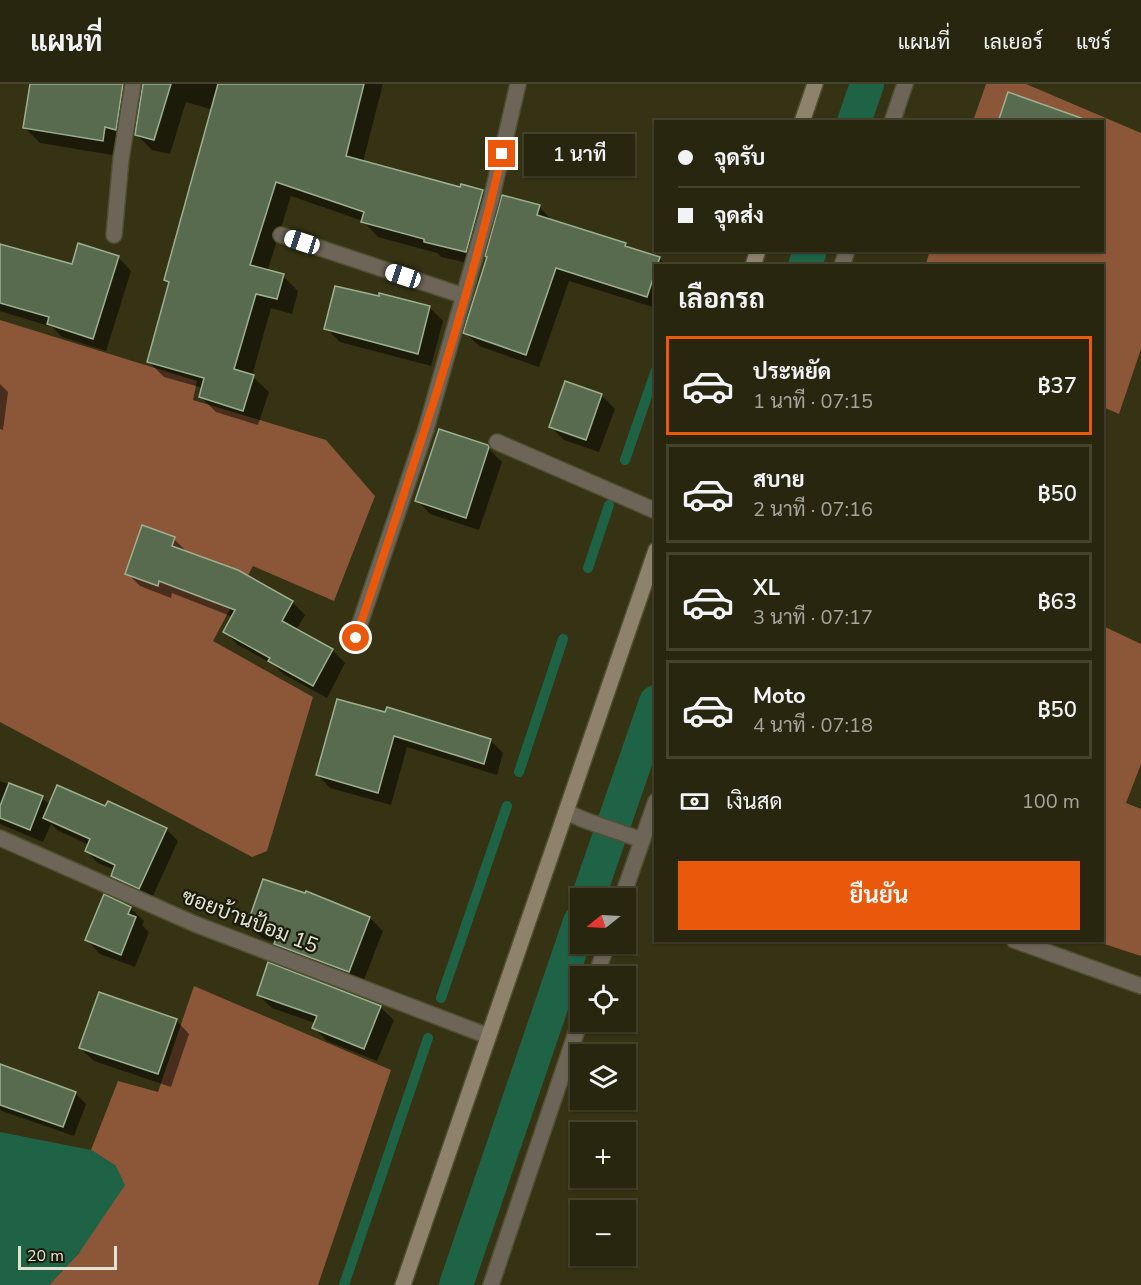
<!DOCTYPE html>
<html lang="th">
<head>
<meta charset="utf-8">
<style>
  :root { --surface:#28260e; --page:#302e17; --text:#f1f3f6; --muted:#a5a59e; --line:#44432e; --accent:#ea580c }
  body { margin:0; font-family:"Nunito Sans",Sarabun,sans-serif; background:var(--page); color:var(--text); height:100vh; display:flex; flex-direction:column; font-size:22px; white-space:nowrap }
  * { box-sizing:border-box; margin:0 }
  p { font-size:20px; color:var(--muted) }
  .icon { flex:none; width:33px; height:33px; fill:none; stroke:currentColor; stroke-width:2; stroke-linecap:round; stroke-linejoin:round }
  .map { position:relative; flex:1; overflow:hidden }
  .side { position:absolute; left:654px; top:180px; width:450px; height:678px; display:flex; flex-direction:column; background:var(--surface); border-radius:0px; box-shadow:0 2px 4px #0004,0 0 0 2px var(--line) }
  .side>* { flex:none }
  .hud { position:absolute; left:654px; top:36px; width:450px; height:132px; border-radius:0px; box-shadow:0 2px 4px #0004,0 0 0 2px var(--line); display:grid; align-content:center; height:132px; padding:0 24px; background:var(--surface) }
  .needle { width:39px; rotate:252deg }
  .controls { position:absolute; left:570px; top:804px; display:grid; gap:12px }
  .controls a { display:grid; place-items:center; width:66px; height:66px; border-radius:0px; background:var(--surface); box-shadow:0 2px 4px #0004,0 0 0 2px var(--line); font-size:30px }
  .scale { position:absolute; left:18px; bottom:15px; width:99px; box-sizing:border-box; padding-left:6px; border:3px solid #e4e3d1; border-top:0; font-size:16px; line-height:21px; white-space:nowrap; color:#e4e3d1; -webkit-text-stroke:4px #1b1b0d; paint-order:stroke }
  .end { position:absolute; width:27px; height:27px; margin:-14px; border:8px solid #ea580c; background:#fff; box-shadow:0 0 0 3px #fff }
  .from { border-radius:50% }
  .bubble { position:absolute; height:42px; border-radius:0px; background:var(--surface); box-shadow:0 2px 4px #0004,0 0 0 2px var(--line); font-size:20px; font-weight:600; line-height:42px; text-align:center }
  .car { position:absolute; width:18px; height:36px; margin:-18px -9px; border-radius:8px; box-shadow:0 0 4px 2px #0007; background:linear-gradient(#fff 24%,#345 0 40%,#fff 0 76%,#345 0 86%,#fff 0) }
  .hud b { display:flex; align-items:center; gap:21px; height:57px; font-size:22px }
  .hud b+b { border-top:2px solid var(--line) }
  .hud i { width:15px; height:15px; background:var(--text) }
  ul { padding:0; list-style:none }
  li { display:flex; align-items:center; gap:18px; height:99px; margin:0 12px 9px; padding:0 12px; border:3px solid var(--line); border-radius:0px }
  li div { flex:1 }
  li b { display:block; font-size:22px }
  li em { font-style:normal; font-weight:600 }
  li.active { border-color:var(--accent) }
  li>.icon { width:54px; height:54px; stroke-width:1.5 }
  h2 { padding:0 24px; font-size:27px; line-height:72px }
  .pay { display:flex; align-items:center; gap:15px; height:66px; padding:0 24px; font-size:22px }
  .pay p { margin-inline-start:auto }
  .cta { display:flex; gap:12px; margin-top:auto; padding:12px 24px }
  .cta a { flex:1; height:69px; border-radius:0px; background:var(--accent); color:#fff; font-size:24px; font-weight:600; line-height:69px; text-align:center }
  header { display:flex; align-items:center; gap:36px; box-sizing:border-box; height:84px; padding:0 30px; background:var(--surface); border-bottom:2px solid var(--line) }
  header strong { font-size:28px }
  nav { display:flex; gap:33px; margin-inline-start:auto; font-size:21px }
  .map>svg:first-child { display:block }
  .forest { fill:#8b5738 }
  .water { fill:#1f6347 }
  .shadow { fill:#0007 }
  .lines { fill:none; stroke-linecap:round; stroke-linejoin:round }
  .stream { stroke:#1f6347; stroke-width:10 }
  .canal { stroke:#1f6347; stroke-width:34 }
  .building { fill:#596b4e; stroke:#9cb090; stroke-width:1.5 }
  .lane-casing { stroke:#514f31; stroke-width:18 }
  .street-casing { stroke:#514f31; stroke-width:18 }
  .secondary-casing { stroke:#514f31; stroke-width:18 }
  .lane { stroke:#6e6559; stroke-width:15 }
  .street { stroke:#6e6559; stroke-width:15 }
  .secondary { stroke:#8f826d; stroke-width:15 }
  .route { stroke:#ea580c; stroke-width:8 }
  .labels { text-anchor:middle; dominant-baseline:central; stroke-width:4.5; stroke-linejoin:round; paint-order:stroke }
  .street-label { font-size:21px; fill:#e4e3d1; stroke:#1b1b0d }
</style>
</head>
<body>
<header>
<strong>แผนที่</strong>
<nav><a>แผนที่</a><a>เลเยอร์</a><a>แชร์</a></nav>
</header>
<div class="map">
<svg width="1141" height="1201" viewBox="0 0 1141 1201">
  <rect width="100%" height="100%" fill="#353313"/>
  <g class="forest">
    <path d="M986,0H1026L1141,49V265L1119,330L1103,323L1102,182H925L930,167L1102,166V38L973,37Z"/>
    <path d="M0,236L197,297L193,316L326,356L375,412L334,517L253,482L213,557L313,613L267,767L252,773L0,638Z"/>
    <path d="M1103,542L1141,560V680L1126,719L1141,725V872L1095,857L1102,856Z"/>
    <path d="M194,902L391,986L318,1201H49L79,1169L116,1082L91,1066L118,997L158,1008Z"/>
  </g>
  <path class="water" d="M0,1048L91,1066L116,1082L125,1101L79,1169L49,1201H0Z"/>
  <g class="shadow">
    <path d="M32,0H383L363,78L461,105L483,107L500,125L539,122L552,137L626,160L631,165L659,174L667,182H656V224L569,197L539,283L479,262L465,248L488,173L485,170L481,182L441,173L437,169L378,153L363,137L291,112L267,188L283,192L298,207L292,230L271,224L252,292L269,308L258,341L216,328L201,313L203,304L164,293L149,278L169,200L165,196L213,26L186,18L170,70L152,66L136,50L143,8L138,13L118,72L40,59L24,43Z"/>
    <path d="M0,161L73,182L118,173L131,187L106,267L62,253L52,243L0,227Z"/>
    <path d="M380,211L430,224L443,237L431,282L340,258L326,244L380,214Z"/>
    <path d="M0,300L8,308L3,346L0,345Z"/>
    <path d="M601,311L615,325L599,368L564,356L551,343Z"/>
    <path d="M487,363L502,378L479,446L430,430L417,416Z"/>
    <path d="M174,455L187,468L292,518L305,531L296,546L332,566L345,579L327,614L283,590L273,580L238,561L225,548L233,533L172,509L171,514L140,502L127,489Z"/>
    <path d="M338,617L491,657L503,669L497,691L407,663L391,721L330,704L318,691Z"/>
    <path d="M0,697L42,714L50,721L106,724L166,745L178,757L151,816L125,804L113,792L115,786L98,779L86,767L89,761L57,746L51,740L43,758L0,740Z"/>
    <path d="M130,824L144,837L142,841L149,848L135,883L100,870L87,856Z"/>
    <path d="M370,834L383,847L362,901L289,873L276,859L262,854L249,841Z"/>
    <path d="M258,911L380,923L394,936L377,977L327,957L314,944L315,939L272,924Z"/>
    <path d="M176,936L189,950L171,1003L94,977L80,964Z"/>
    <path d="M0,992L75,1009L86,1020L74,1052L2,1027L0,1025Z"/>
  </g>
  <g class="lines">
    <g class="stream">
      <path d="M625,376L656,286"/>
      <path d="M588,484L609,421"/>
      <path d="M519,688L563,555"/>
      <path d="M441,914L507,722"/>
      <path d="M344,1201L428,954"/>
    </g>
    <g class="canal">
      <path d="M854,38L867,0"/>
      <path d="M805,182L810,166"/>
      <path d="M588,814L656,618"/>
      <path d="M456,1201L580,838"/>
    </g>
  </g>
  <g class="building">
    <path d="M30,0H123L116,46L105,43L103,57L23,44Z"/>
    <path d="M143,0H171L154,56L135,51Z"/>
    <path d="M218,0H364L346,72L460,103L461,100L483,106L466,168L424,158V155L361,138L364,128L276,98L250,181L284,190L277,215L256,210L234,285L254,291L243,327L199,313L204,294L147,278L169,198L164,196Z"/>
    <path d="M1008,8L1081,34L1080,38H998Z"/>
    <path d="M502,111L540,121L537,131L626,159L625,162L660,173L647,213L556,184L526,271L463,249L487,173L485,172Z"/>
    <path d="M78,159L119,172L93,255L47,240L49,233L0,219V160L72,180Z"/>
    <path d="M335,202L379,212V209L430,222L418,270L324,245Z"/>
    <path d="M565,297L602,310L586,356L549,343Z"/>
    <path d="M439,345L488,361L489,363L466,434L415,417Z"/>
    <path d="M142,441L175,453L172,462L238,486L293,517L282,537L333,565L313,602L268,577L270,574L223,548L235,526L159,497L158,502L125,490Z"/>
    <path d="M337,615L385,628L387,623L491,655L484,680L394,652L378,709L316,691Z"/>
    <path d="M9,699L43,712L30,746L0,734V722Z"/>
    <path d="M57,701L105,722L108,717L167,744L139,805L111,792L115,781L85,767L90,755L43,734Z"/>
    <path d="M263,795L305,809L306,807L370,833L349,888L274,860L277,851L247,841Z"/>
    <path d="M104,810L131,823L128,830L136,833L121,871L85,856Z"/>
    <path d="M268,878L381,922L364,965L312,944L317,932L257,911Z"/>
    <path d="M99,908L177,935L158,990L79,964Z"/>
    <path d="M0,980L76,1008L63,1043L0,1021Z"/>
  </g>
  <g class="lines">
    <g class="lane-casing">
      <g id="lane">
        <path d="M114,151L121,75L133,0"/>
        <path d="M281,151L464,212"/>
        <path d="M497,358L656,427"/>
        <path d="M1014,856L1141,902"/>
      </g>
    </g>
    <g class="street-casing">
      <g id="street">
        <path d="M892,38L905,0"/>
        <path d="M842,182L847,166"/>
        <path d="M355,554L426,345L491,116L518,0"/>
        <path d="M566,728L587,737L642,756"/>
        <path d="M0,754L195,840L488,952"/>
        <path d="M622,814L656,717"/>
        <path d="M596,892L607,860"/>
        <path d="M491,1201L580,937"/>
      </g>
    </g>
    <g class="secondary-casing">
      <g id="secondary">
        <path d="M802,38L815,0"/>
        <path d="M753,182L758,166"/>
        <path d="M403,1201L656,466"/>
      </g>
    </g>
    <use href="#lane" class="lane"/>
    <use href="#street" class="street"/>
    <use href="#secondary" class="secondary"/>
  </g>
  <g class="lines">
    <path class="route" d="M356,554C409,394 465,234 502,70"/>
  </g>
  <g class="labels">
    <g class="street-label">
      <text transform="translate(250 837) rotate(21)">ซอยบ้านป้อม 15</text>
    </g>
  </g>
</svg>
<div class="controls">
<a><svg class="needle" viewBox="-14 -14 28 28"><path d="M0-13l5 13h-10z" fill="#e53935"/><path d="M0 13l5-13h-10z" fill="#a5a59e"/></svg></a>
<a><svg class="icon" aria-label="locate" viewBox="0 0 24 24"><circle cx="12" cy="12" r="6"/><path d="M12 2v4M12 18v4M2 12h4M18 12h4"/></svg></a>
<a><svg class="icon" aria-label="layers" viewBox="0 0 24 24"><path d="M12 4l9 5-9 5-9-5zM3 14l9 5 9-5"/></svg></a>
<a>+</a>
<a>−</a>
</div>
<div class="scale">20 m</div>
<i class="end from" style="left:356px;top:554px"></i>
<i class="end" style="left:502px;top:70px"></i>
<div class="bubble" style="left:524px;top:50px;width:111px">1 นาที</div>
<i class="car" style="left:302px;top:158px;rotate:288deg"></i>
<i class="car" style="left:403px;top:192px;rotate:288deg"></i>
<div class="hud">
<b><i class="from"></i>จุดรับ</b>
<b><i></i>จุดส่ง</b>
</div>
<section class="side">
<h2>เลือกรถ</h2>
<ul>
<li class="active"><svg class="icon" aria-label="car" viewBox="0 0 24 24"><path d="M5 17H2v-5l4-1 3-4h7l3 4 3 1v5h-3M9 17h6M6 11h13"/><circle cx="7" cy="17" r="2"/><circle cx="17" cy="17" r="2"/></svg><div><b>ประหยัด</b><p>1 นาที · 07:15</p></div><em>฿37</em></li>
<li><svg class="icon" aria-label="car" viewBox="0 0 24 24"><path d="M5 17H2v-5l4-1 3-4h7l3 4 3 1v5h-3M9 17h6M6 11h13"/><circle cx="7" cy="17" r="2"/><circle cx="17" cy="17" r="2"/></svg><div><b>สบาย</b><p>2 นาที · 07:16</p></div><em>฿50</em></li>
<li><svg class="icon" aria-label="car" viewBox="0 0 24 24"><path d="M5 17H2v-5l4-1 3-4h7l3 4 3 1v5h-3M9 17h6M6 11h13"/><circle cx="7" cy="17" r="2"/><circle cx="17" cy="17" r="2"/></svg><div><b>XL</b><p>3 นาที · 07:17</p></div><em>฿63</em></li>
<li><svg class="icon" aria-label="car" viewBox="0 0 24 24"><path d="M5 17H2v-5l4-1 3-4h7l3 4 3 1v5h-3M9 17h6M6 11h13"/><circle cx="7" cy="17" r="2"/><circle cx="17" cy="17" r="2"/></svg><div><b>Moto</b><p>4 นาที · 07:18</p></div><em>฿50</em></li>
</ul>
<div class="pay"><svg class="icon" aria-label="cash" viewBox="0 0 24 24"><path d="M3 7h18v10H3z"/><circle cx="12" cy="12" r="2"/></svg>เงินสด<p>100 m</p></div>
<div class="cta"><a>ยืนยัน</a></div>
</section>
</div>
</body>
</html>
